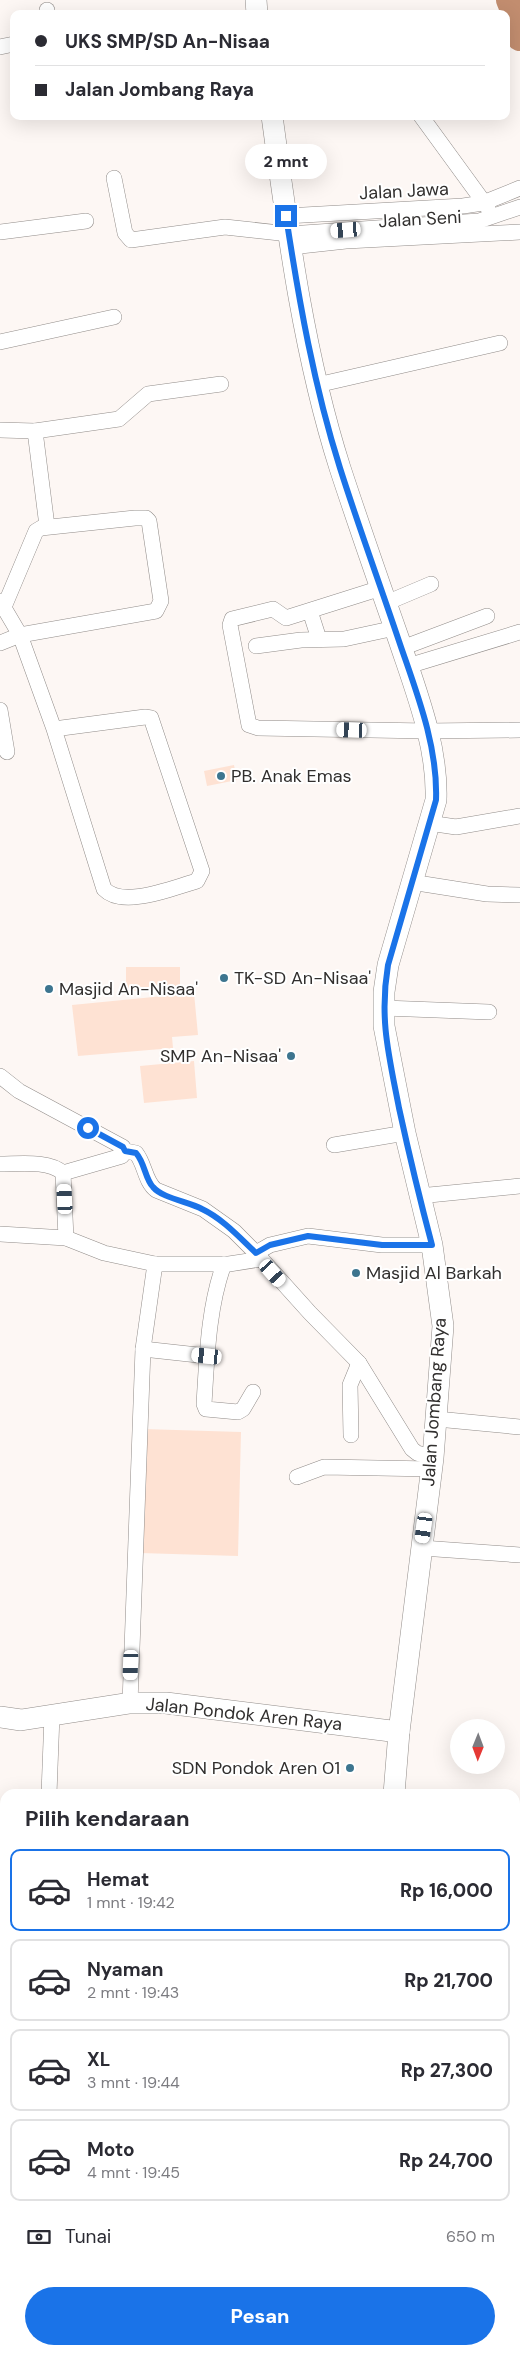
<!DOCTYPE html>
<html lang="id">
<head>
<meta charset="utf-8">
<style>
  :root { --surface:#fff; --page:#f7f7f7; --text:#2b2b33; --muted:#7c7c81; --line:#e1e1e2; --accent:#1a73e8 }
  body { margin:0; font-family:"DM Sans",sans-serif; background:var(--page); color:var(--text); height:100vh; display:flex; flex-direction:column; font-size:19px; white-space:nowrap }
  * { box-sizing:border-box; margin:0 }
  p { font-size:16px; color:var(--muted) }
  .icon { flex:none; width:28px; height:28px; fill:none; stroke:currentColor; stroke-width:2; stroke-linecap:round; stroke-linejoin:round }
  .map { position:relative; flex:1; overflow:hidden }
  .panel { position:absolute; left:0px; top:1789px; width:520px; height:566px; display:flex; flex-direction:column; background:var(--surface); border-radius:15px 15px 0 0; box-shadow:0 5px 20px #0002 }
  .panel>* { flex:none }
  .hud { position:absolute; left:10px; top:10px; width:500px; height:110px; border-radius:10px; box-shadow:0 5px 20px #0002; display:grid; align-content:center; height:110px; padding:0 25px; background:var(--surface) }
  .needle { width:32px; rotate:181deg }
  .fabs { position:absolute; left:450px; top:1719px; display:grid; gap:10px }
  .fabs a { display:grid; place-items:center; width:55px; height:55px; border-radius:50%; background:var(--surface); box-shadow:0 5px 20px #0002; font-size:25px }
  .end { position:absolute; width:22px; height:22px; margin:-11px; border:6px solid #1a73e8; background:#fff; box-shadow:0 0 0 2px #fff }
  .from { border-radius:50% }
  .bubble { position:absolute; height:35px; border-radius:18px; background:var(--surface); box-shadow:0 5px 20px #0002; font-size:16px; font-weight:800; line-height:35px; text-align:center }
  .car { position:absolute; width:15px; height:30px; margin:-15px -8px; border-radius:6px; box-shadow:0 0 4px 1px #0007; background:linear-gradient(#fff 24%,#345 0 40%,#fff 0 76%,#345 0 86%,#fff 0) }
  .hud b { display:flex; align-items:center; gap:18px; height:48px; font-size:19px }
  .hud b+b { border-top:1px solid var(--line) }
  .hud i { width:12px; height:12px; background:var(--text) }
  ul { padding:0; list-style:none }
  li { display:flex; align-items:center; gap:15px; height:82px; margin:0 10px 8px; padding:0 15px; border:2px solid var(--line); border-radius:10px }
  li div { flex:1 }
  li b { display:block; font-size:19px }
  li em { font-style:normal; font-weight:800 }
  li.current { border-color:var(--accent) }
  li>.icon { width:45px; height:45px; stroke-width:1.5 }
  h2 { padding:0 25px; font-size:22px; line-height:60px }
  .pay { display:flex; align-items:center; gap:12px; height:55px; padding:0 25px; font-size:19px }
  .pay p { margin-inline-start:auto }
  .button { display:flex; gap:10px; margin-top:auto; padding:10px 25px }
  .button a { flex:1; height:58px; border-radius:30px; background:var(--accent); color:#fff; font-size:20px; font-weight:800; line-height:58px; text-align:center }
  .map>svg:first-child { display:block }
  .green { fill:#fee2d3 }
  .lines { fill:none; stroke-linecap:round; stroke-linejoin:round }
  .river { stroke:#c28d6f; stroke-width:28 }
  .minor-casing { stroke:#918c89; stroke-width:16 }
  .tertiary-casing { stroke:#918c89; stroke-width:20 }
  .secondary-casing { stroke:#918c89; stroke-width:22 }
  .minor { stroke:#fff; stroke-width:15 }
  .tertiary { stroke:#fff; stroke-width:19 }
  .secondary { stroke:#fff; stroke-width:21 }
  .route { stroke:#1a73e8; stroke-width:6 }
  .poi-dot { fill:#3d758f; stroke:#fff; stroke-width:2 }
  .labels { text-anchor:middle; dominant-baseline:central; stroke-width:4; stroke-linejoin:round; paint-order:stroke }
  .street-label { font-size:18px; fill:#312f2e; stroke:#fff }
  .poi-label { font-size:18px; fill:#312f2e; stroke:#fff; text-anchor:start }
</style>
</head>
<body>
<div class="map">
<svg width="520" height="2354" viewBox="0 0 520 2354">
  <rect width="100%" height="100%" fill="#fdf7f4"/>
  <g class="green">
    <path d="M234,765L237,780L207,786L204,771Z"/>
    <rect x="126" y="967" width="54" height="24"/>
    <path d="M194,993L198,1035L172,1037L173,1048L78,1056L72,1005Z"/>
    <path d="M194,1061L197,1098L144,1103L140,1066Z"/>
    <path d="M143,1429L241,1432L238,1556L140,1553Z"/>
  </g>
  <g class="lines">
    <path class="river" d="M510,0C517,14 514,24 520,37"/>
    <g class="minor-casing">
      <g id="minor">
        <path d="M47,10V14"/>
        <path d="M0,47L14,44"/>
        <path d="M421,116L488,208"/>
        <path d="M114,178L125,233L131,240L225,227L289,234L479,221L520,207"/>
        <path d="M286,216L463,206L483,203L520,188"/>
        <path d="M0,232L86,221"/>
        <path d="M291,247L346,241L520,232"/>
        <path d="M0,342L114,317"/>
        <path d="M317,385L500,343"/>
        <path d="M0,430L35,431L119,419L148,394L221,384"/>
        <path d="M35,431L47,526"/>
        <path d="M381,588L286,618L273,609L232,619L230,625L249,725L258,728L427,731L520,730"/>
        <path d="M0,601L20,635L54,729L104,889C123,909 174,887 197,881L202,871L151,718L145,717L54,729"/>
        <path d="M386,603L431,584"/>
        <path d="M310,611L319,639"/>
        <path d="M0,643L20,635L156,611L161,601L149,521L146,518H135L41,528L36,531L4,607"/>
        <path d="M256,646L301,640L344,639L395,628"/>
        <path d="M402,648L487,616"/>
        <path d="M408,666L520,632"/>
        <path d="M0,710L7,752"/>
        <path d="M429,823L456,827L520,816"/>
        <path d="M411,882L487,894L520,895"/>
        <path d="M384,1008L489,1012"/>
        <path d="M0,1076L19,1091L123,1147L125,1151L122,1156L63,1173"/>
        <path d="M334,1145L405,1133"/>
        <path d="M125,1151L136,1153C145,1164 145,1182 156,1190L203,1209L234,1231L256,1253L310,1313L359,1363L412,1449L417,1453L433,1458"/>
        <path d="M0,1164C19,1164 49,1160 63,1173L66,1238"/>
        <path d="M419,1196L520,1186"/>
        <path d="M0,1234L66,1238L104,1253L155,1264H229L261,1259"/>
        <path d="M256,1253L270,1245L308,1236L382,1245H432"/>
        <path d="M224,1264C208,1308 207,1358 204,1404L206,1409L238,1412L243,1409L253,1392"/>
        <path d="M143,1349L207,1356"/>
        <path d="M437,1419L520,1427"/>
        <path d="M351,1435L350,1385L359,1363"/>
        <path d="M297,1477L324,1467L432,1469"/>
        <path d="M422,1548L520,1555"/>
        <path d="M130,1703L143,1349L155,1264"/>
        <path d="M49,1794L52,1715"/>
        <path d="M515,1981H520"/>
        <path d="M0,2070H5"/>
        <path d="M0,2135L5,2136"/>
        <path d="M0,2186H5"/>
        <path d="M0,2263L5,2264"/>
        <path d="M55,2350L56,2354"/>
        <path d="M259,2350L260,2354"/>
        <path d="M137,2354V2350"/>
      </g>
    </g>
    <g class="tertiary-casing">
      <path id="tertiary" d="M515,2161L520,2168"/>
    </g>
    <g class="secondary-casing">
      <g id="secondary">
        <path d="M256,0L257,14"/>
        <path d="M272,116C288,234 304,355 340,468C359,526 379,583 399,640C416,691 438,746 436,800L388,965L384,992V1026L405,1133L432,1245L443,1326L433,1458L399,1732L394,1794"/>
        <path d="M0,1717L21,1720L130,1703H166L399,1732"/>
        <path d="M470,2350L471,2354"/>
      </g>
    </g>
    <use href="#minor" class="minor"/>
    <use href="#tertiary" class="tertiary"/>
    <use href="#secondary" class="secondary"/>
  </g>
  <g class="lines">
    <path class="route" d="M88,1128L123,1147L125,1151L136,1153C145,1163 145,1179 153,1187C162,1198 189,1202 202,1209C223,1219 239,1237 256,1253L270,1245L308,1236L382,1245H432C420,1200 409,1154 399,1108C389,1056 379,1019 388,965L436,800C438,748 418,696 401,647C381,587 359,528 340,468C314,386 299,301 286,216"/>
  </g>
  <g class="poi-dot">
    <circle cx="221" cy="776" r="5"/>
    <circle cx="224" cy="978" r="5"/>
    <circle cx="49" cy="989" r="5"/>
    <circle cx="291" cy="1056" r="5"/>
    <circle cx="356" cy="1273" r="5"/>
    <circle cx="350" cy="1768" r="5"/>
  </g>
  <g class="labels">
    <g class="street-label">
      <text transform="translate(404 191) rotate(-3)">Jalan Jawa</text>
      <text transform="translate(420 219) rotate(-3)">Jalan Seni</text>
      <text transform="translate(434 1402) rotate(-86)">Jalan Jombang Raya</text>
      <text transform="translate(244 1714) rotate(6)">Jalan Pondok Aren Raya</text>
    </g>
    <g class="poi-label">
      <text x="231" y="776">PB. Anak Emas</text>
      <text x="234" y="978">TK-SD An-Nisaa'</text>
      <text x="59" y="989">Masjid An-Nisaa'</text>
      <text x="281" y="1056" text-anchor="end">SMP An-Nisaa'</text>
      <text x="366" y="1273">Masjid Al Barkah</text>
      <text x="340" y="1768" text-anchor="end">SDN Pondok Aren 01</text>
    </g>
  </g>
</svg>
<div class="fabs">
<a><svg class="needle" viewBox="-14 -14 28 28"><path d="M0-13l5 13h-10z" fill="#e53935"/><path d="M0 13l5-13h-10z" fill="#7c7c81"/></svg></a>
</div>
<i class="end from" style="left:88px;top:1128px"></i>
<i class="end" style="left:286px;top:216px"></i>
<div class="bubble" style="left:245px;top:144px;width:82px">2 mnt</div>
<i class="car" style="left:346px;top:230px;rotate:266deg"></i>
<i class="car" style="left:352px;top:730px;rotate:272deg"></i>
<i class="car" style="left:65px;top:1199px;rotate:357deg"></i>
<i class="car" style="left:273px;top:1273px;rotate:138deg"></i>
<i class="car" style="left:207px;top:1356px;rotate:276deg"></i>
<i class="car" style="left:424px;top:1528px;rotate:188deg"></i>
<i class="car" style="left:131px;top:1665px;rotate:182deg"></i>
<div class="hud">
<b><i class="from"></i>UKS SMP/SD An-Nisaa</b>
<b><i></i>Jalan Jombang Raya</b>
</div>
<section class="panel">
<h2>Pilih kendaraan</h2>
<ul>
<li class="current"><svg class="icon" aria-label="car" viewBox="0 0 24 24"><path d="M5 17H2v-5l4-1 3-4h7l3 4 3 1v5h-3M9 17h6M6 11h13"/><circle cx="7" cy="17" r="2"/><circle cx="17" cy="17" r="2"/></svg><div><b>Hemat</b><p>1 mnt · 19:42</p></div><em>Rp 16,000</em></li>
<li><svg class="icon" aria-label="car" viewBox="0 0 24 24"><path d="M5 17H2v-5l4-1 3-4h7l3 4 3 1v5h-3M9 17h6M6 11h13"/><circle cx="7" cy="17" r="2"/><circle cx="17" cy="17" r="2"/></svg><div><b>Nyaman</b><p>2 mnt · 19:43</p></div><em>Rp 21,700</em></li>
<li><svg class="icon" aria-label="car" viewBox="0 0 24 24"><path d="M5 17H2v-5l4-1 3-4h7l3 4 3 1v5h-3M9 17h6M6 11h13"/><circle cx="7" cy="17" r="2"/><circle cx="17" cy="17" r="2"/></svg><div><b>XL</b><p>3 mnt · 19:44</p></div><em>Rp 27,300</em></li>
<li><svg class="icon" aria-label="car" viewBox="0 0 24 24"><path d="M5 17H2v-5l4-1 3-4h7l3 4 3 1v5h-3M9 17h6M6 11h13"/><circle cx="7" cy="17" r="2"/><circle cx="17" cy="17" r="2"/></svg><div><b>Moto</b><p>4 mnt · 19:45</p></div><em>Rp 24,700</em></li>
</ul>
<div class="pay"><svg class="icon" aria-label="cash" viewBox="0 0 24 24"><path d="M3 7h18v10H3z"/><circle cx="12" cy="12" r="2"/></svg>Tunai<p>650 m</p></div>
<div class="button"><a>Pesan</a></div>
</section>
</div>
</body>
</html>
